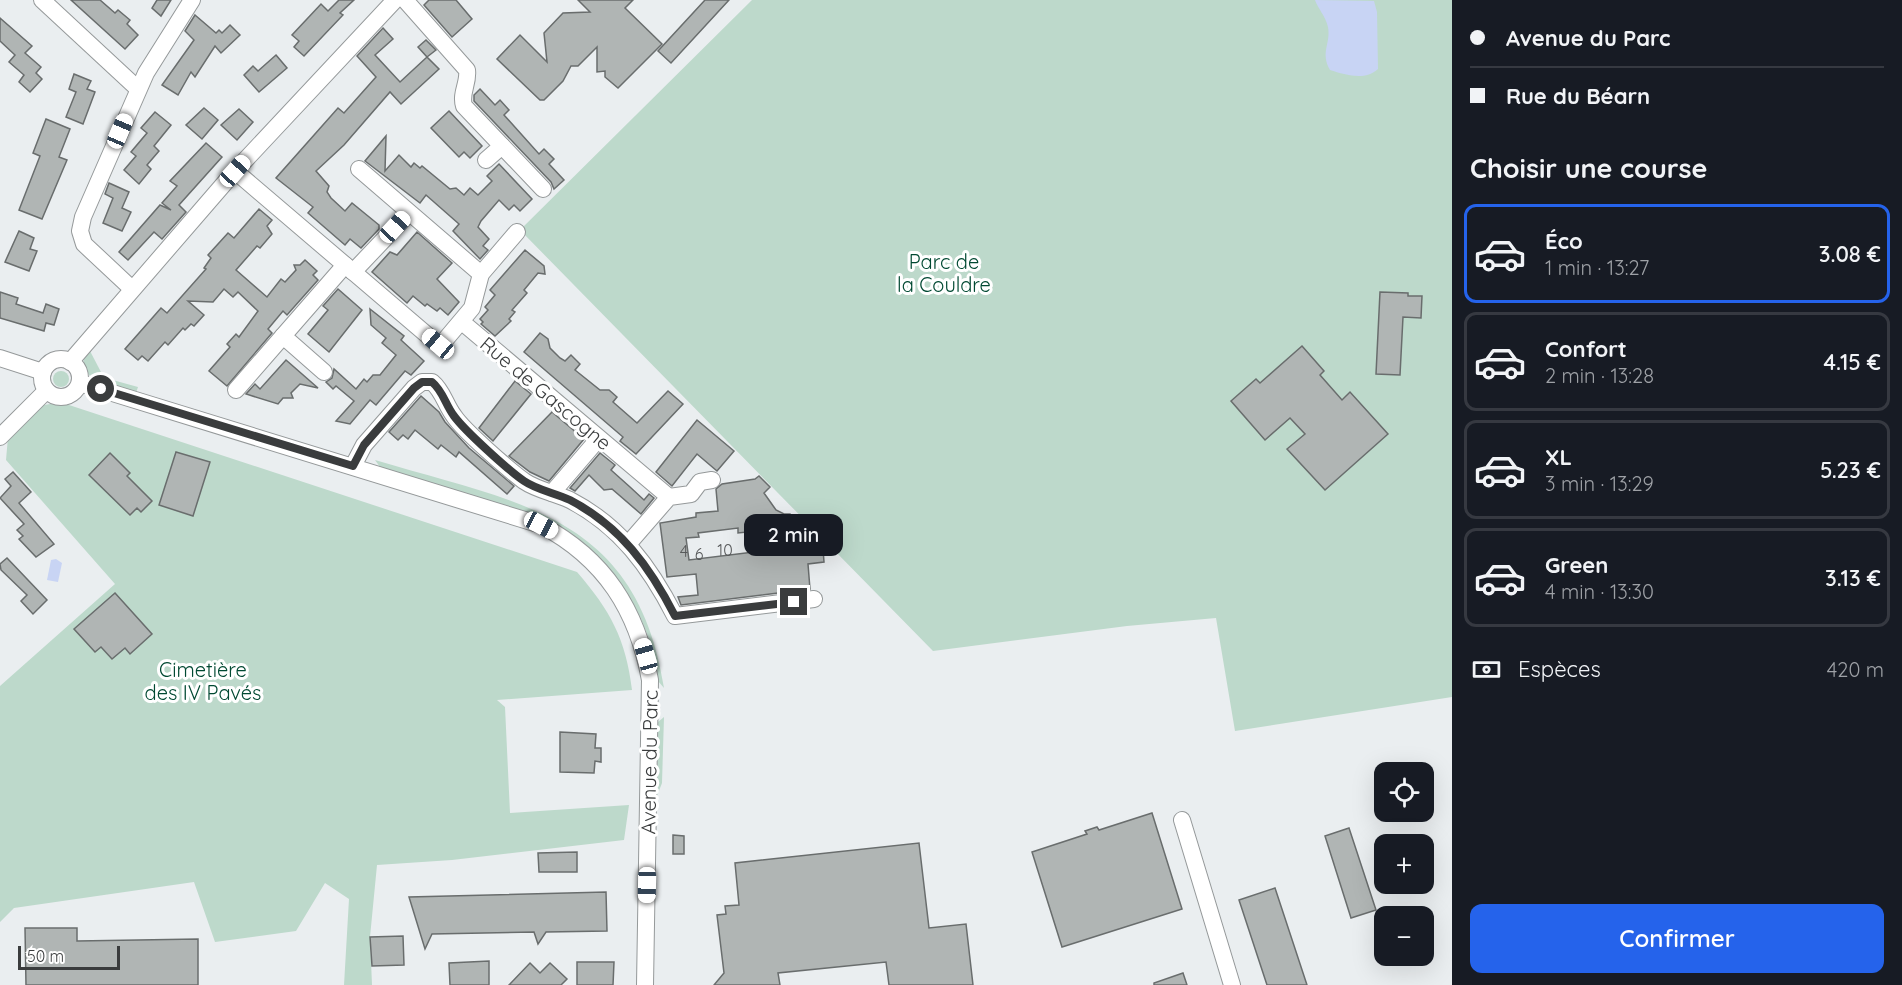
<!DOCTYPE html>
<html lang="fr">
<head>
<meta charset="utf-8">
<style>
  :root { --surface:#171b24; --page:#242831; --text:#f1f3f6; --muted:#9ea1a6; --line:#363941; --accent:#2563eb }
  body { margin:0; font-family:Quicksand,sans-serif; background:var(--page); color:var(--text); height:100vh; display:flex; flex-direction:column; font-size:22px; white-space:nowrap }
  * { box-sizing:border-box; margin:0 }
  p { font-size:20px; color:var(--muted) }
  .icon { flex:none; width:33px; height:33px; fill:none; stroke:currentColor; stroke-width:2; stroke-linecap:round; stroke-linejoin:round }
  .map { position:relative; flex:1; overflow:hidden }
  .side { display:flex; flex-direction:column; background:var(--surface); width:450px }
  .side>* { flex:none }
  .banner { display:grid; align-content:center; height:132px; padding:0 18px; background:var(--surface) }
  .buttons { position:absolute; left:1374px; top:762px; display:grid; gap:12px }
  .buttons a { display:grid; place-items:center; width:60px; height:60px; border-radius:12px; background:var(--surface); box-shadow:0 6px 24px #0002; font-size:30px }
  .scale { position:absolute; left:18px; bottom:15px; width:102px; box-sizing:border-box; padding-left:6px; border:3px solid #3a3c3d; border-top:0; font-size:16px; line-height:21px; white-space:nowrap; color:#3a3c3d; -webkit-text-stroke:4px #fff; paint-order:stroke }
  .end { position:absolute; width:27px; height:27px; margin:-14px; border:8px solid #3a3c3d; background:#fff; box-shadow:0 0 0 3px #fff }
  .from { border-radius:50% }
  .bubble { position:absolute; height:42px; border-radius:12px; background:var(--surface); box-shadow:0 6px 24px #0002; font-size:20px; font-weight:600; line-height:42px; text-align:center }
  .car { position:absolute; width:18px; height:36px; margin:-18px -9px; border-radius:8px; box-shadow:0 0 4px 2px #0007; background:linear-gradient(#fff 24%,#345 0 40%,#fff 0 76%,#345 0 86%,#fff 0) }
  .banner b { display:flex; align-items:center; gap:21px; height:57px; font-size:22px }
  .banner b+b { border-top:2px solid var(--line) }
  .banner i { width:15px; height:15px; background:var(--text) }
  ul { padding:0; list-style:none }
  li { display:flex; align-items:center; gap:18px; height:99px; margin:0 12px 9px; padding:0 6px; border:3px solid var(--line); border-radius:12px }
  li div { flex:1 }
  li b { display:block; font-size:22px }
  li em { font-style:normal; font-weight:600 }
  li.current { border-color:var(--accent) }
  li>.icon { width:54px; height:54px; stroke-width:1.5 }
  h2 { padding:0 18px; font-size:27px; line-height:72px }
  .pay { display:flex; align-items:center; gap:15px; height:66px; padding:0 18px; font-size:22px }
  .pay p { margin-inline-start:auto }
  .primary-button { display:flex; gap:12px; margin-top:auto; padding:12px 18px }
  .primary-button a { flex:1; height:69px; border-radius:12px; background:var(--accent); color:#fff; font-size:24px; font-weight:600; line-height:69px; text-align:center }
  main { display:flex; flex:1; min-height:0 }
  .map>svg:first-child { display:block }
  .green { fill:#bdd9cb }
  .water { fill:#c8d4f4 }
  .building { fill:#b0b5b4; stroke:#696d6d; stroke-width:1.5; fill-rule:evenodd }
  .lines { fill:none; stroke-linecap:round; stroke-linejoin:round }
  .minor-casing { stroke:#95999a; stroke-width:18 }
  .minor { stroke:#fff; stroke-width:16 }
  .route { stroke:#3a3c3d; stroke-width:8 }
  .labels { text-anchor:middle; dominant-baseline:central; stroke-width:6; stroke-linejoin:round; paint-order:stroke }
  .number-label { font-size:16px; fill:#585a5b }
  .park-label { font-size:20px; fill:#004932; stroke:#fff }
  .street-label { font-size:20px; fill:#3a3c3d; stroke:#fff }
</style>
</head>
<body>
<main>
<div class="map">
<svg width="1452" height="985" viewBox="0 0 1452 985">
  <rect width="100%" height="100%" fill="#eaeef0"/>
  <g class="green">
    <path d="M752,0H1452V697L1235,731L1216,618L1127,626L933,651L520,230Z"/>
    <path d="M90,351L102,374L100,382C89,378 82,369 84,357Z"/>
    <circle cx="61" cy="379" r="8"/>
    <path d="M109,379L138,387L136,393L106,384Z"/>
    <path d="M50,404L69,405L577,572C610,610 626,639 632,690L497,700L505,707L510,813L629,805L624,840L452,860L377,865L370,937L372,985H344L349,899L325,883L296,931L215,942L194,882L14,908L0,922V686L115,584L6,460L8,437L39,406Z"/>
    <path d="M375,460C518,503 637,514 664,688L658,681L649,639L641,619L621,583L604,563L550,521L380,467Z"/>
    <path d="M664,717L662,783L657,796L658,722Z"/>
  </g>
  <g class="water">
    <path d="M1315,0L1374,1L1377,12L1378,69C1365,81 1346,75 1330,70C1320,52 1331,44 1328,27C1325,15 1318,9 1315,0Z"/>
    <path d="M56,559L62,563L58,582L47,580L51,560Z"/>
  </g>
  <g class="building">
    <path d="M71,0H100L115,13L118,10L130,20L127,24L138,35L125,49Z"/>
    <path d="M157,0H171L161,16L152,8Z"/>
    <path d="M339,0H354L340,13L343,15L304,56L294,47L299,41L292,35L321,4L328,11Z"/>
    <path d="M429,0H456L472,19L452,37L424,5Z"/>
    <path d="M578,0H633L625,8L662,44L618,88L605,77V71L597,72V47L578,66H571L563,81L544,100H540L497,59L520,35L547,62L544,33L563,13L590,12Z"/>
    <path d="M705,0H729L671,63L658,51Z"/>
    <path d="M195,15L216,33L219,30L222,33L230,25L240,35L221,53L215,46L195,77L191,72L178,95L162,85L194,40L185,31Z"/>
    <path d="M0,18L32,46L25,53L41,67L36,73L42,79L30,92L19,82L24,75L9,62L15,55L0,41Z"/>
    <path d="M383,28L393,39L375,55L400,82L427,57L418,47L426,40L436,50L427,57L439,69L401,104L390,92L344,145L316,171L329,186L327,192L331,198L345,211L352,203L379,225V229L361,248L350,239L345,245L308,213L313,207L276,178L338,108L344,113L376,77L357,56Z"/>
    <path d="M276,55L287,68L259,92L244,75L253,66L258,71Z"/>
    <path d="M74,74L91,81L87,89L95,92L83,124L66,117L76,92L69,89Z"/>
    <path d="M480,89L495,105L500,100L509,110L504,115L539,154L544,149L554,159L549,164L564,180L554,189L551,182L474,101V95Z"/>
    <path d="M204,108L218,120L202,139L186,125Z"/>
    <path d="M239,109L253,122L237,140L221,125Z"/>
    <path d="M449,111L482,146L470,158L464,152L459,157L431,128Z"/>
    <path d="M155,112L171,125L154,146L159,151L147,165L151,169L139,184L124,170L136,156L131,152L147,133L141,128Z"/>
    <path d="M46,119L70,129L59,157L67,160L42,219L19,210L40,156L33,153Z"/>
    <path d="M386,136L385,171L399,155L411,167L414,163L420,168L422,166L450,189L456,188L464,195L470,188L478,195L492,181L487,176L499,164L532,199L520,211L514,205L509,210L499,200L481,221L478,227L489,239L483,246L488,250L480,259L453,231L459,224L426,195L420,203L365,161Z"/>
    <path d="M206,143L222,157L179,205L186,212L162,239L154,232L128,260L119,252L160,205L171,210L162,203L177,186L170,181Z"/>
    <path d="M109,183L129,192L122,208L131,212L122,231L103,223L113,198L105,194Z"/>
    <path d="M259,209L272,220L267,226L272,234L260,248L257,246L236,270L267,297L281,279L285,282L296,270L294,265H300L305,260L317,271L313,275L318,280L287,315L283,311L268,329L272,333L227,386L209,371L230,347L227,344L236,334L239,337L258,311L238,292L233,297L224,289L213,302L188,301L204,315L194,326L191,324L185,330L183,328L168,345L165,342L148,361L142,356L138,360L125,349L161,308L167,313L206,269L204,268L211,258L208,255L228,233L234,238Z"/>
    <path d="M19,231L34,238L30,249L37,251L29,271L5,262Z"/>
    <path d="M417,232L452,263L437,279L459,302L448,315L440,308L437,311L427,304L425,306L413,296L407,303L372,272L390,252L397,255Z"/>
    <path d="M525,250L544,266L545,274L538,273L524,290L527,293L512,310L515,312L509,319L511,321L495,336L481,324L483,322L480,319L488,310L485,307L495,295L490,290Z"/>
    <path d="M338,289L362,310L329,352L308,334L328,310L323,306Z"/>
    <path d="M0,292L18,298L16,304L43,313L46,304L59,309L54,325L46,323L44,331L0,318Z"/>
    <path d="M1380,292L1408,293V296H1422L1421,318L1403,317L1400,375L1376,374Z"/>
    <path d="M370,309L404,336L401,340L424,361L411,375L405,371L376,405L370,400L350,424L336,421L354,401L336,386L333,389L326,382L332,378L334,369L356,389L364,379L367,382L373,375H380L396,355L382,343L386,338L371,325Z"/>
    <path d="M540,333L548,339L550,348L560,358L565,361L571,355L580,364L575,370L600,390H609L617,397L613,402L637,423L668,391L683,404L636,454L620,441L623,437L524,352Z"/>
    <path d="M1302,346L1324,371L1320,375L1342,400L1350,392L1388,434L1325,490L1287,449L1305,434L1290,418L1265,440L1231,401L1256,379L1260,383Z"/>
    <path d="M286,360L318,388L300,384L291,393L293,398H283L278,404L246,394L255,384L260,389Z"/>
    <path d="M515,381L531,394L493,441L479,428Z"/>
    <path d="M421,396L439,412L445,422L469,448L514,486L507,494L459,452L456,457L441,445L438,449L415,430L408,439L403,435L398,440L389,432Z"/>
    <path d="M552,412L584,439L549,481L530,472L509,456Z"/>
    <path d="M697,420L734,451L717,471L697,454L672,486L656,472Z"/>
    <path d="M176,452L210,462L193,516L159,505Z"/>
    <path d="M110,453L130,473L127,476L152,501L141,512L137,508L130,515L89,475Z"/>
    <path d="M600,453L615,465L611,470L630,487L644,500L649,494L654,498L641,514L612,489L604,490L589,475L575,491L570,488Z"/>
    <path d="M13,472L31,492L19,503L54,544L36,557L19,539L23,536L17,530L24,524L0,498L11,486L5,479Z"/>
    <path d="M759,476L770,487L764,493L776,510L784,514H790L793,545L800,544L801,551L823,549L824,562L808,564L810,589L681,605L678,597L698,595L696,574L667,577L660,523L696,517V513L718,511L716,489L722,484L755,479ZM738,528V533L776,529L778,549L689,560L686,538L699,537L698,533Z"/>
    <path d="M7,558L47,600L33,614L21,601L27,595L1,570L0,564Z"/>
    <path d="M115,593L152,634L130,654L125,648L112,659L101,647L95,652L74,629Z"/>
    <path d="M560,732L596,734L595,748H601V762L595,761L594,773L560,772Z"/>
    <path d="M1152,813L1182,909L1062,947L1032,852L1087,834L1085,831L1097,827L1099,830Z"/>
    <path d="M1349,828L1376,910L1351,918L1325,836Z"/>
    <path d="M673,835L684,836V854H673Z"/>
    <path d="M919,843L929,928L966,924L973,985H889L886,962L778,973L780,985H714L724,973L717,915L726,914L725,906L739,905L735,863Z"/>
    <path d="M577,852V872H539L538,853Z"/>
    <path d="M1275,888L1307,985H1267L1239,900Z"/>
    <path d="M606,892L607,931L546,932L538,944L534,932L432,934L425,949L409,897Z"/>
    <path d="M25,928H77V941L198,939V985H26Z"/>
    <path d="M403,936L404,965L372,966L370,937Z"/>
    <path d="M489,961V985H450L449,963Z"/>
    <path d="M577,962H614L613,985H577Z"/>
    <path d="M530,963L540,973L550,963L567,979L561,985H509Z"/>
    <path d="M1183,973L1187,985H1154V983Z"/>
  </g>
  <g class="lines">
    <g class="minor-casing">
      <g id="minor">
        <path d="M42,0L138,89"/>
        <path d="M405,0L467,70C469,83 460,93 464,106L543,189"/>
        <path d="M486,160L502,146"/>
        <path d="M359,169L481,274"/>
        <path d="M235,171L440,346L472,308L481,274L517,232"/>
        <path d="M353,272L409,213"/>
        <path d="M131,288L84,244L80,231L83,217L146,73L192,0"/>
        <path d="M462,322L669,497"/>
        <path d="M0,358L43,372"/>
        <circle cx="61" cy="378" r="19"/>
        <path d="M70,362L235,171L395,0"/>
        <path d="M324,372L283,336L345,265"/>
        <path d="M80,383L541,525C605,559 637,610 650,680L645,985"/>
        <path d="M236,390L283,336"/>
        <path d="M0,437L46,391"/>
        <path d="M353,466L364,445L414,388L422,382H432C443,391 445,404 454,416C464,431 508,469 524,481C537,490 555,493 570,500C620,526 650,567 675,616L814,599"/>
        <path d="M552,493L594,444"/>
        <path d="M629,543L669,497L691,494L700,482L712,480"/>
        <path d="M1182,820L1232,985"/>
      </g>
    </g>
    <use href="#minor" class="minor"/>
  </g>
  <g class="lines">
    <path class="route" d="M101,389L353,466L364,445L414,388L422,382H432C443,391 445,404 454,416C465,431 508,470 524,481C537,490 555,493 570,500C620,526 650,567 675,616L794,602"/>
  </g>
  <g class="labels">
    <g class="number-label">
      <text x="725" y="550">10</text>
      <text x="684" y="551">4</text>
      <text x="699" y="554">6</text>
    </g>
    <g class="park-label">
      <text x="944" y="261">Parc de<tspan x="944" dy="23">la Couldre</tspan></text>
      <text x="203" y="669">Cimetière<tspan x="203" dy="23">des IV Pavés</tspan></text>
    </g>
    <g class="street-label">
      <text transform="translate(546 393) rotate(40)">Rue de Gascogne</text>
      <text transform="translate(649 762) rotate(-89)">Avenue du Parc</text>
    </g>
  </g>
</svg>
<div class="buttons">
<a><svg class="icon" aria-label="locate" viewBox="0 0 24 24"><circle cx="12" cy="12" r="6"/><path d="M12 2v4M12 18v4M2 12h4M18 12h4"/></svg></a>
<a>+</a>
<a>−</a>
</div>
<div class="scale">50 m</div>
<i class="end from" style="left:101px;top:389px"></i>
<i class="end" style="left:794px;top:602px"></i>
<div class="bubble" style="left:744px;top:514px;width:99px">2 min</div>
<i class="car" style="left:120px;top:131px;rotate:23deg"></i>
<i class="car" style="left:235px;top:171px;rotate:42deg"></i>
<i class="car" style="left:395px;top:227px;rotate:43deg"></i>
<i class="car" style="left:438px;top:344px;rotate:310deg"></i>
<i class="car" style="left:541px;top:525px;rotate:118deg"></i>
<i class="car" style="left:646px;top:656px;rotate:344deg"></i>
<i class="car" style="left:647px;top:885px;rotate:181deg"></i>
</div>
<section class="side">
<div class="banner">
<b><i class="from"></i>Avenue du Parc</b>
<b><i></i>Rue du Béarn</b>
</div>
<h2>Choisir une course</h2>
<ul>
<li class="current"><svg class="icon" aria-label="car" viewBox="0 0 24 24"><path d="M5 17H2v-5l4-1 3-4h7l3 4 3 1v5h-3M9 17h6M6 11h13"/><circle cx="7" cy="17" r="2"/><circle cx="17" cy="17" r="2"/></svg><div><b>Éco</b><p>1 min · 13:27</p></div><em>3.08 €</em></li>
<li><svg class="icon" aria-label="car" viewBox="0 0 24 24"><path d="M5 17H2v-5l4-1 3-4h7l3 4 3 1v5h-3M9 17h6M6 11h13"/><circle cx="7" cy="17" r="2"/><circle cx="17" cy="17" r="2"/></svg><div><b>Confort</b><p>2 min · 13:28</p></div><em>4.15 €</em></li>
<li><svg class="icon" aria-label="car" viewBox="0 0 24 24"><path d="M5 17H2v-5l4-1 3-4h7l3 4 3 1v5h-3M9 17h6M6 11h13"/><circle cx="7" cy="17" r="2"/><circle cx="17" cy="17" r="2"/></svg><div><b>XL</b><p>3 min · 13:29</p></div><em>5.23 €</em></li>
<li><svg class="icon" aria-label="car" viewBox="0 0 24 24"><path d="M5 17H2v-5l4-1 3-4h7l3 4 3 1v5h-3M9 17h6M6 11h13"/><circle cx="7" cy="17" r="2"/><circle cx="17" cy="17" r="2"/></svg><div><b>Green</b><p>4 min · 13:30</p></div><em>3.13 €</em></li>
</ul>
<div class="pay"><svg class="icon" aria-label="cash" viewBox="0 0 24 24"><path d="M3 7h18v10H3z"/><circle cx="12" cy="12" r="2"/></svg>Espèces<p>420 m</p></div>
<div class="primary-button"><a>Confirmer</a></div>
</section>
</main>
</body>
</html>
